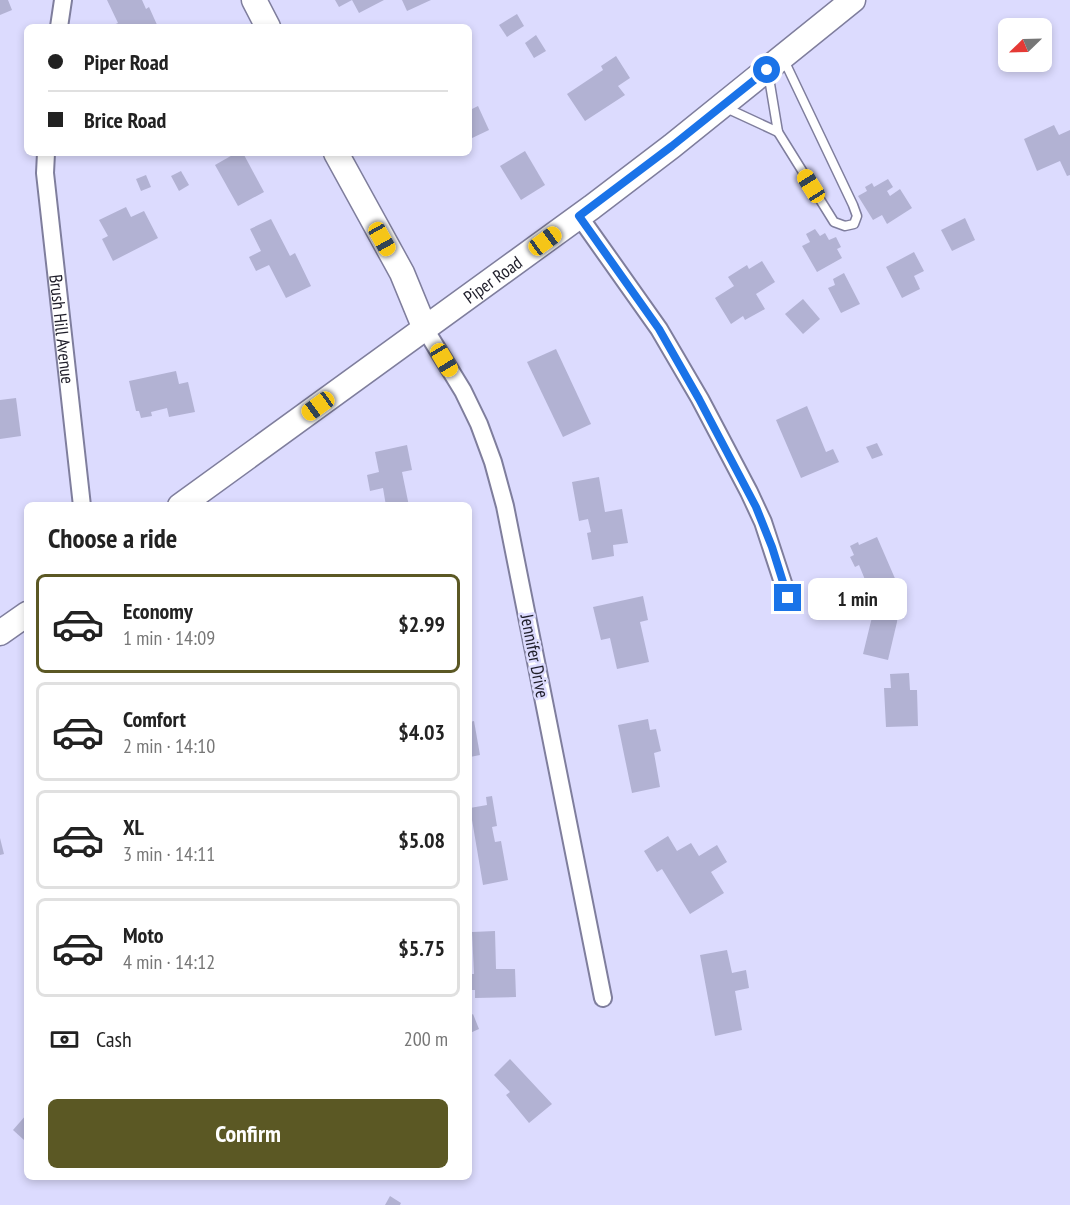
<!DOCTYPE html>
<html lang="en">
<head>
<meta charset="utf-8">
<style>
  :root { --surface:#fff; --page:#f2f2f2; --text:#222; --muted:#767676; --line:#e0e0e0; --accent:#5b5824 }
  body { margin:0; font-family:"PT Sans Narrow",sans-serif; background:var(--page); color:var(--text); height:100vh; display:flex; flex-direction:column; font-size:22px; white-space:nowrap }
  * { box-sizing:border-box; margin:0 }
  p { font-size:20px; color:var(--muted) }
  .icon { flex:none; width:33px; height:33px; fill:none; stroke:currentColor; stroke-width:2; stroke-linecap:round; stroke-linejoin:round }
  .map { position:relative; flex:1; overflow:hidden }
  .details { position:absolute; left:24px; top:502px; width:448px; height:678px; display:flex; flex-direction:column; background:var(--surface); border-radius:9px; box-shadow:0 3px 9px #0003 }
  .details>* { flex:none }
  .top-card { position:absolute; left:24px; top:24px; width:448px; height:132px; border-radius:9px; box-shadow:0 3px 9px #0003; display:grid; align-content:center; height:132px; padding:0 24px; background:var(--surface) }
  .needle { width:39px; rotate:247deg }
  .buttons { position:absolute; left:998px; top:18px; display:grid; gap:12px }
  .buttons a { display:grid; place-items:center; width:54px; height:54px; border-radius:9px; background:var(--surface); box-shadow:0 3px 9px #0003; font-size:30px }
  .end { position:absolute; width:27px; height:27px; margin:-14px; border:8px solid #1a73e8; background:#fff; box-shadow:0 0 0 3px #fff }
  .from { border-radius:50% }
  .bubble { position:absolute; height:42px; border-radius:9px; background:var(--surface); box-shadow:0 3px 9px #0003; font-size:20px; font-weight:800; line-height:42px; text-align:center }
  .car { position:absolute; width:18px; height:36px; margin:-18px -9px; border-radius:8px; box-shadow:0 0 4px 2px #0007; background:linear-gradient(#f5c518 24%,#345 0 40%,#f5c518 0 76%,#345 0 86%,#f5c518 0) }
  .top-card b { display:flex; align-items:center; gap:21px; height:57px; font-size:22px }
  .top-card b+b { border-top:2px solid var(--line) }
  .top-card i { width:15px; height:15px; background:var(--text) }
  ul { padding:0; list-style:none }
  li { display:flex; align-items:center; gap:18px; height:99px; margin:0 12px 9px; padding:0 12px; border:3px solid var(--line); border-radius:9px }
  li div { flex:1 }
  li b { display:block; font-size:22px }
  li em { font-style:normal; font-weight:800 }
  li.selected { border-color:var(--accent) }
  li>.icon { width:54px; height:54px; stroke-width:1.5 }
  h2 { padding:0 24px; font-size:27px; line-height:72px }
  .pay { display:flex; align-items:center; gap:15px; height:66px; padding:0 24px; font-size:22px }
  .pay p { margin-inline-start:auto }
  .button { display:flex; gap:12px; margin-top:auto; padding:12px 24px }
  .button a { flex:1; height:69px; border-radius:9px; background:var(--accent); color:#fff; font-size:24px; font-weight:800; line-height:69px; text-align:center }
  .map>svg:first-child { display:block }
  .building { fill:#b2b2d3 }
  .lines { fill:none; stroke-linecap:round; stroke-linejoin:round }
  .lane-casing { stroke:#7f7e9d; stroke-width:11 }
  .street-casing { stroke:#7f7e9d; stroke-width:20 }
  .secondary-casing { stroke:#7f7e9d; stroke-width:27 }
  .lane { stroke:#fff; stroke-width:8 }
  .street { stroke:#fff; stroke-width:16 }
  .secondary { stroke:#fff; stroke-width:24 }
  .route { stroke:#1a73e8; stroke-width:8 }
  .labels { text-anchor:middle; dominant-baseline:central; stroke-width:5; stroke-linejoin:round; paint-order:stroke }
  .street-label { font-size:18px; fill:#1e1d29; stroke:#dcdbfe }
</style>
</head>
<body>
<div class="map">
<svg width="1070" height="1205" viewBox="0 0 1070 1205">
  <rect width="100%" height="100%" fill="#dcdbfe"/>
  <g class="building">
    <path d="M0,0H8L12,10L0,15Z"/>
    <path d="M107,0H142L146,9L149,7L158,27H109L118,23Z"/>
    <path d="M335,0H384L359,13L352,0L339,7Z"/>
    <path d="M402,0H431L407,11Z"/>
    <path d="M517,14L524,26L507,37L499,25Z"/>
    <path d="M536,35L546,51L534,58L525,43Z"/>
    <path d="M616,56L630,78L618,86L625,95L585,121L567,94L603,70L601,66Z"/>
    <path d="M478,106L489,130L470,139V110Z"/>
    <path d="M1054,125L1059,135L1070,130V175L1067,176L1060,161L1037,171L1024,139Z"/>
    <path d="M525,151L545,185L521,200L500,166Z"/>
    <path d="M236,153H243L264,192L238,206L215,165Z"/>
    <path d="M181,171L189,185L179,191L171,176Z"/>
    <path d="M146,175L151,187L141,191L136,179Z"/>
    <path d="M888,179L893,187L887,191L890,196L900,189L912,208L887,224L882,215L873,220L858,196L867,191L865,187L872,183L874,187Z"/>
    <path d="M126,207L131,217L144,211L158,238L113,261L102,239L108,236L99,220Z"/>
    <path d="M965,218L975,240L952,251L941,230Z"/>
    <path d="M271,219L290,256L295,253L311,286L286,298L269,265L256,271L249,257L261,251L250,229Z"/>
    <path d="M815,229L820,236L825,233L829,240L836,237L841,247L837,249L842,258L817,272L802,246L810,242L806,234Z"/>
    <path d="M914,252L924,271L914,276L920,289L902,298L886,267Z"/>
    <path d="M762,261L775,282L756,294L765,309L745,320L743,316L731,324L715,298L734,286L728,277L747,265L749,269Z"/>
    <path d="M844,273L860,304L841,313L828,288L835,285L833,279Z"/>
    <path d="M803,299L820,319L803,334L785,314Z"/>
    <path d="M556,349L591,424L563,437L527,362Z"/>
    <path d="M176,371L179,384L188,382L195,412L169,417L167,408L151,412L152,416L141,418L139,411H136L129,381Z"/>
    <path d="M16,398L21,436L0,439V400Z"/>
    <path d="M807,406L826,452L833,449L839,462L801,478L776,420Z"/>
    <path d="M877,443L883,455L872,459L866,447Z"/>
    <path d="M407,445L412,470L402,472L409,506H386L383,488L370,491L367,475L379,472L375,452Z"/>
    <path d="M599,477L605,512L622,509L628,543L613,545L614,556L592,560L587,533L591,532L588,519L579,521L572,482Z"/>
    <path d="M877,537L900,590L897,622L888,660L863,654L873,613L866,612L868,603L875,604L859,565L855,567L850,557L854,555L850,546L858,542L859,545Z"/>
    <path d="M643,596L648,620L640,622L649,662L617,669L610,638L601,640L593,607Z"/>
    <path d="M909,673L910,690H917L918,726L886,727L884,688H891L890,674Z"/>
    <path d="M648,719L650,730L656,729L661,751L654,753L660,787L632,793L618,725Z"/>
    <path d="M474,721L480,755L470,757V722Z"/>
    <path d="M492,796L497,826L492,827L495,842L501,841L508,880L483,885L470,808L487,805L486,797Z"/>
    <path d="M668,836L677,851L691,843L699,856L717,845L727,862L711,872L724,893L690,914L662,869L657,872L644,851Z"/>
    <path d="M0,838L4,854L0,855Z"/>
    <path d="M495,931L496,969H515L516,997L475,998V990H470V974H474L472,932Z"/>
    <path d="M727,950L732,973L746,970L749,988L735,991L742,1030L715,1036L700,955Z"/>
    <path d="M473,1014L479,1029L470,1033V1016Z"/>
    <path d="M510,1059L552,1104L529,1123L506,1095L510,1092L494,1075Z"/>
    <path d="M27,1114V1137L24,1140L13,1130Z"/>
    <path d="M390,1196L401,1203L400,1205H385Z"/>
  </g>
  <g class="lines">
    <g class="lane-casing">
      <g id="lane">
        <path d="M768,72L778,132L834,222L845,226L854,224L857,216L853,205L783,58"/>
        <path d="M724,107L778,132"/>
      </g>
    </g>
    <g class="street-casing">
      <g id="street">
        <path d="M59,27L63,0"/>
        <path id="s1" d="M46,153L45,173L82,506"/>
        <path d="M579,216L659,329L700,399L749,492L763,522L788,598"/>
        <path d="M425,329L463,391L479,424L493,462L505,506L603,998"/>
      </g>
    </g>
    <g class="secondary-casing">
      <g id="secondary">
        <path d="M254,0L268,27"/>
        <path d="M336,153L402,273L425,329"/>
        <path id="s2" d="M180,506L592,207L672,146L853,0"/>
        <path d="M0,633L27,614"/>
      </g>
    </g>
    <use href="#lane" class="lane"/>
    <use href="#street" class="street"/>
    <use href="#secondary" class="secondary"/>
  </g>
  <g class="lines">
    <path class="route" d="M767,70L672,146L579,216L659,329L699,399L756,507L772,547L788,598"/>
  </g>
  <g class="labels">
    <g class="street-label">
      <text stroke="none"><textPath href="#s2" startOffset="386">Piper Road</textPath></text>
      <text stroke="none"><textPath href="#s1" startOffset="177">Brush Hill Avenue</textPath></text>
      <text transform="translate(535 656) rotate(79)">Jennifer Drive</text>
    </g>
  </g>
</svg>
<div class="buttons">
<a><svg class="needle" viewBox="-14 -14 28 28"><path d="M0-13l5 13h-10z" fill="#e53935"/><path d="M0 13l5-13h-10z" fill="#767676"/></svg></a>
</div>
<i class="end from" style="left:767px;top:70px"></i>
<i class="end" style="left:788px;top:598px"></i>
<div class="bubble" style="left:808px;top:578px;width:99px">1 min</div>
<i class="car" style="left:811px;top:186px;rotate:328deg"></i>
<i class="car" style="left:382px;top:239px;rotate:151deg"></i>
<i class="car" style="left:545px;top:241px;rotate:54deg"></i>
<i class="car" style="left:444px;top:360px;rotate:149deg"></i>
<i class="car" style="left:318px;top:406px;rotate:234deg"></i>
<div class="top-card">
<b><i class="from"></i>Piper Road</b>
<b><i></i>Brice Road</b>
</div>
<section class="details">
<h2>Choose a ride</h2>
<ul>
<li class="selected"><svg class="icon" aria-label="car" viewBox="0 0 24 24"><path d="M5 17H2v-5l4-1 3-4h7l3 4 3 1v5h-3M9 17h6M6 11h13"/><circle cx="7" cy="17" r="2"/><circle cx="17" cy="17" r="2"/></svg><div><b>Economy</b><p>1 min · 14:09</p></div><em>$2.99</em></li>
<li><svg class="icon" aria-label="car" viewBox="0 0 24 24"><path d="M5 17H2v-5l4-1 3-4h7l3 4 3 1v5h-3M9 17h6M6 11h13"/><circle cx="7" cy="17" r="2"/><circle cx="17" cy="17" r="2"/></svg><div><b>Comfort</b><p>2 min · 14:10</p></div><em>$4.03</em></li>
<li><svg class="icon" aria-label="car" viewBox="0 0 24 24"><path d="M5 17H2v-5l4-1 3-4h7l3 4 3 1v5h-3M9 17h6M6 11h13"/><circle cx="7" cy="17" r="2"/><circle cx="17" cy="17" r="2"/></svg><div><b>XL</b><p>3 min · 14:11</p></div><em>$5.08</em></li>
<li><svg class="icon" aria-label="car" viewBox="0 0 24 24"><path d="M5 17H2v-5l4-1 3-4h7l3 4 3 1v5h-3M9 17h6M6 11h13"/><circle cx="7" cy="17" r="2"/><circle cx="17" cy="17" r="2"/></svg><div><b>Moto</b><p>4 min · 14:12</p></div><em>$5.75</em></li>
</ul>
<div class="pay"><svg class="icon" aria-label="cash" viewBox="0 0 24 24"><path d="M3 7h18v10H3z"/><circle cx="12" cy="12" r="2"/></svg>Cash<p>200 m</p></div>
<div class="button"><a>Confirm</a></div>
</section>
</div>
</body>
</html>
